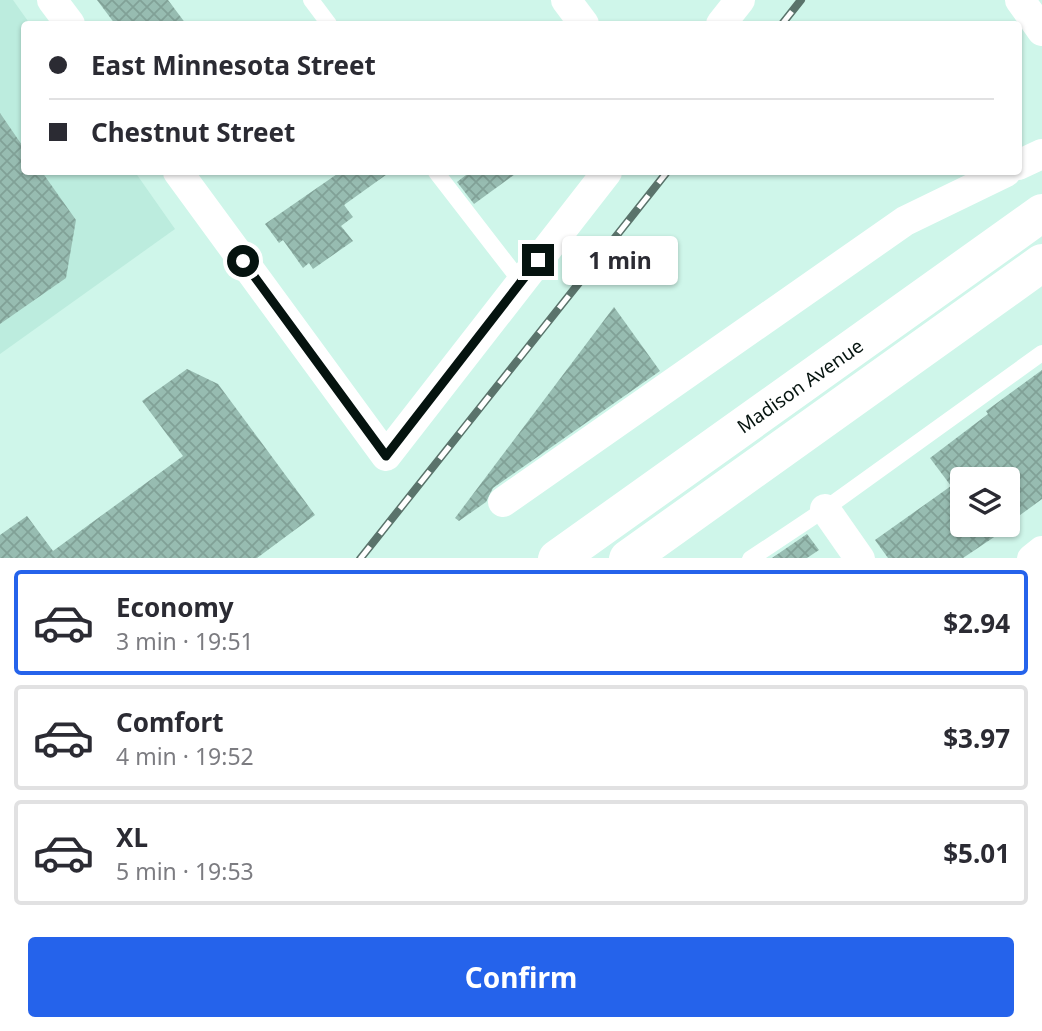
<!DOCTYPE html>
<html lang="en">
<head>
<meta charset="utf-8">
<style>
  :root { --surface:#fff; --page:#f2f2f3; --text:#2b2b33; --muted:#7c7c81; --line:#e1e1e2; --accent:#2563eb }
  body { margin:0; font-family:"Noto Sans",sans-serif; background:var(--page); color:var(--text); height:100vh; display:flex; flex-direction:column; font-size:26px; white-space:nowrap }
  * { box-sizing:border-box; margin:0 }
  p { font-size:23px; color:var(--muted) }
  .icon { flex:none; width:38px; height:38px; fill:none; stroke:currentColor; stroke-width:2; stroke-linecap:round; stroke-linejoin:round }
  .map { position:relative; height:558px; overflow:hidden }
  .drawer { display:flex; flex-direction:column; background:var(--surface); flex:1 }
  .drawer>* { flex:none }
  .hud { position:absolute; left:21px; top:21px; width:1001px; height:154px; border-radius:7px; box-shadow:0 2px 5px #0004; display:grid; align-content:center; height:154px; padding:0 28px; background:var(--surface) }
  .tools { position:absolute; left:950px; top:467px; display:grid; gap:14px }
  .tools a { display:grid; place-items:center; width:70px; height:70px; border-radius:7px; background:var(--surface); box-shadow:0 2px 5px #0004; font-size:35px }
  .end { position:absolute; width:32px; height:32px; margin:-16px; border:9px solid #05130f; background:#fff; box-shadow:0 0 0 4px #fff }
  .from { border-radius:50% }
  .bubble { position:absolute; height:49px; border-radius:7px; background:var(--surface); box-shadow:0 2px 5px #0004; font-size:23px; font-weight:700; line-height:49px; text-align:center }
  .hud b { display:flex; align-items:center; gap:24px; height:66px; font-size:26px }
  .hud b+b { border-top:2px solid var(--line) }
  .hud i { width:18px; height:18px; background:var(--text) }
  ul { padding:12px 0 0; list-style:none }
  li { display:flex; align-items:center; gap:21px; height:105px; margin:0 14px 10px; padding:0 14px; border:4px solid var(--line); border-radius:7px }
  li div { flex:1 }
  li b { display:block; font-size:26px }
  li em { font-style:normal; font-weight:700 }
  li.on { border-color:var(--accent) }
  li>.icon { width:63px; height:63px; stroke-width:1.5 }
  .action { display:flex; gap:14px; margin-top:auto; padding:14px 28px }
  .action a { flex:1; height:80px; border-radius:7px; background:var(--accent); color:#fff; font-size:28px; font-weight:700; line-height:80px; text-align:center }
  .map>svg:first-child { display:block }
  .built { fill:#bcecde }
  .building { fill:url(#building-cross-hatch) }
  .lines { fill:none; stroke-linecap:round; stroke-linejoin:round }
  .lane { stroke:#fff; stroke-width:16 }
  .street { stroke:#fff; stroke-width:30 }
  .primary { stroke:#fff; stroke-width:38 }
  .rail-casing { stroke:#5a736b; stroke-width:8 }
  .rail { stroke:#fff; stroke-width:5; stroke-dasharray:16; stroke-linecap:butt }
  .route { stroke:#05130f; stroke-width:9 }
  .labels { text-anchor:middle; dominant-baseline:central; stroke-width:6; stroke-linejoin:round; paint-order:stroke }
  .street-label { font-size:19px; fill:#05130f; stroke:#fff }
</style>
</head>
<body>
<div class="map">
<svg width="1042" height="559" viewBox="0 0 1042 559">
  <defs>
    <pattern id="building-cross-hatch" width="8" height="8" patternUnits="userSpaceOnUse" patternTransform="scale(1.75)"><rect width="8" height="8" fill="#97bcb1"/><path d="M0 0l8 8M0 8l8-8" fill="none" stroke="#81a197"/></pattern>
  </defs>
  <rect width="100%" height="100%" fill="#cff6ea"/>
  <path class="built" d="M0,0H13L30,24H24V172H135L175,229L0,354Z"/>
  <g class="building">
    <path d="M97,0H168L186,24H115Z"/>
    <path d="M0,113L24,148V172H42L76,220L66,278L0,324Z"/>
    <path d="M340,172H390L344,205L353,217L341,226L353,241L313,269L309,263L303,268L283,240L279,243L265,224Z"/>
    <path d="M470,172H518L474,204L457,182Z"/>
    <path d="M614,307L660,371L493,488L486,502L459,521L455,518Z"/>
    <path d="M187,369L218,384L315,515L257,558H0V535L27,516L53,551L183,456L142,401Z"/>
    <path d="M1042,370V499L1008,524V480H962V525H1012L963,558H888L875,540L951,486L930,458L988,414L986,411Z"/>
    <path d="M807,534L819,550L807,558H772Z"/>
  </g>
  <g class="lines">
    <g class="lane">
      <path d="M311,0L329,24"/>
      <path d="M436,172L521,282"/>
      <path d="M750,559L825,509L1042,353"/>
    </g>
    <g class="street">
      <path d="M52,0L70,24"/>
      <path d="M566,0L584,24"/>
      <path d="M1020,0L1042,31"/>
      <path d="M721,24L740,0"/>
      <path d="M1018,165L1042,154"/>
      <path d="M178,172L386,456L607,172"/>
      <path d="M503,502L905,221L1006,172"/>
      <path d="M825,509L860,559"/>
      <path d="M1032,559L1042,551"/>
    </g>
    <g class="primary">
      <path d="M557,559L1042,213"/>
      <path d="M628,559L1042,263"/>
    </g>
    <g class="rail-casing">
      <g id="rail">
        <path d="M782,24L801,0"/>
        <path d="M360,559L667,172"/>
      </g>
    </g>
    <use href="#rail" class="rail"/>
  </g>
  <g class="lines">
    <path class="route" d="M243,261L386,456L538,260"/>
  </g>
  <g class="labels">
    <g class="street-label">
      <text transform="translate(800 386) rotate(-35)">Madison Avenue</text>
    </g>
  </g>
</svg>
<div class="tools">
<a><svg class="icon" aria-label="layers" viewBox="0 0 24 24"><path d="M12 4l9 5-9 5-9-5zM3 14l9 5 9-5"/></svg></a>
</div>
<i class="end from" style="left:243px;top:261px"></i>
<i class="end" style="left:538px;top:260px"></i>
<div class="bubble" style="left:562px;top:236px;width:116px">1 min</div>
<div class="hud">
<b><i class="from"></i>East Minnesota Street</b>
<b><i></i>Chestnut Street</b>
</div>
</div>
<section class="drawer">
<ul>
<li class="on"><svg class="icon" aria-label="car" viewBox="0 0 24 24"><path d="M5 17H2v-5l4-1 3-4h7l3 4 3 1v5h-3M9 17h6M6 11h13"/><circle cx="7" cy="17" r="2"/><circle cx="17" cy="17" r="2"/></svg><div><b>Economy</b><p>3 min · 19:51</p></div><em>$2.94</em></li>
<li><svg class="icon" aria-label="car" viewBox="0 0 24 24"><path d="M5 17H2v-5l4-1 3-4h7l3 4 3 1v5h-3M9 17h6M6 11h13"/><circle cx="7" cy="17" r="2"/><circle cx="17" cy="17" r="2"/></svg><div><b>Comfort</b><p>4 min · 19:52</p></div><em>$3.97</em></li>
<li><svg class="icon" aria-label="car" viewBox="0 0 24 24"><path d="M5 17H2v-5l4-1 3-4h7l3 4 3 1v5h-3M9 17h6M6 11h13"/><circle cx="7" cy="17" r="2"/><circle cx="17" cy="17" r="2"/></svg><div><b>XL</b><p>5 min · 19:53</p></div><em>$5.01</em></li>
</ul>
<div class="action"><a>Confirm</a></div>
</section>
</body>
</html>
